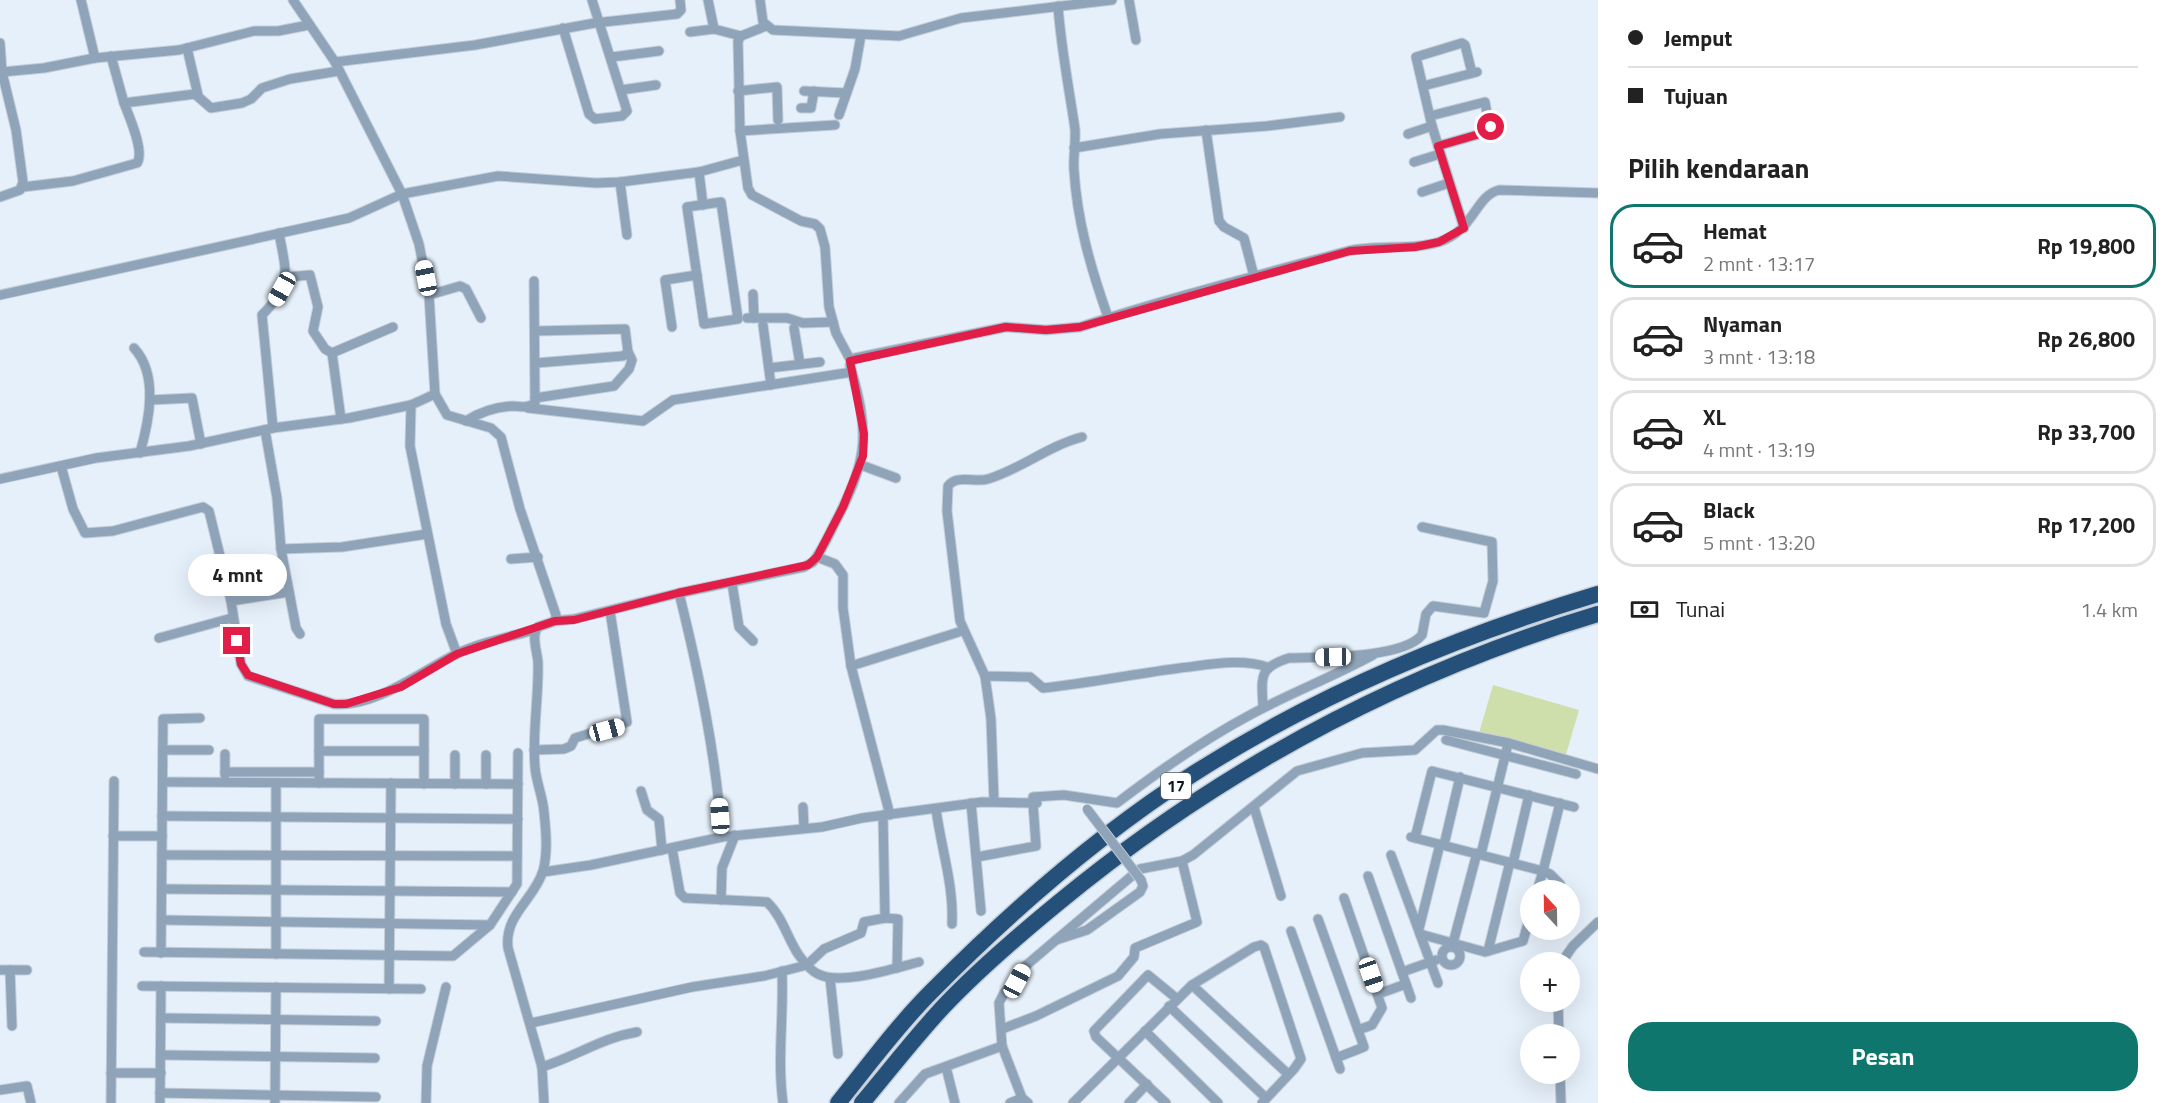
<!DOCTYPE html>
<html lang="id">
<head>
<meta charset="utf-8">
<style>
  :root { --surface:#fff; --page:#f2f2f2; --text:#222; --muted:#767676; --line:#e0e0e0; --accent:#0f766e }
  body { margin:0; font-family:"Titillium Web",sans-serif; background:var(--page); color:var(--text); height:100vh; display:flex; flex-direction:column; font-size:22px; white-space:nowrap }
  * { box-sizing:border-box; margin:0 }
  p { font-size:20px; color:var(--muted) }
  .icon { flex:none; width:33px; height:33px; fill:none; stroke:currentColor; stroke-width:2; stroke-linecap:round; stroke-linejoin:round }
  .map { position:relative; flex:1; overflow:hidden }
  .drawer { display:flex; flex-direction:column; background:var(--surface); width:570px }
  .drawer>* { flex:none }
  .top-card { display:grid; align-content:center; height:132px; padding:0 30px; background:var(--surface) }
  .needle { width:39px; rotate:338deg }
  .fabs { position:absolute; left:1520px; top:880px; display:grid; gap:12px }
  .fabs a { display:grid; place-items:center; width:60px; height:60px; border-radius:50%; background:var(--surface); box-shadow:0 6px 24px #0002; font-size:30px }
  .end { position:absolute; width:27px; height:27px; margin:-14px; border:8px solid #e11d48; background:#fff; box-shadow:0 0 0 3px #fff }
  .from { border-radius:50% }
  .bubble { position:absolute; height:42px; border-radius:21px; background:var(--surface); box-shadow:0 6px 24px #0002; font-size:20px; font-weight:700; line-height:42px; text-align:center }
  .car { position:absolute; width:18px; height:36px; margin:-18px -9px; border-radius:8px; box-shadow:0 0 4px 2px #0007; background:linear-gradient(#fff 24%,#345 0 40%,#fff 0 76%,#345 0 86%,#fff 0) }
  .top-card b { display:flex; align-items:center; gap:21px; height:57px; font-size:22px }
  .top-card b+b { border-top:2px solid var(--line) }
  .top-card i { width:15px; height:15px; background:var(--text) }
  ul { padding:0; list-style:none }
  li { display:flex; align-items:center; gap:18px; height:84px; margin:0 12px 9px; padding:0 18px; border:3px solid var(--line); border-radius:24px }
  li div { flex:1 }
  li b { display:block; font-size:22px }
  li em { font-style:normal; font-weight:700 }
  li.on { border-color:var(--accent) }
  li>.icon { width:54px; height:54px; stroke-width:1.5 }
  h2 { padding:0 30px; font-size:27px; line-height:72px }
  .pay { display:flex; align-items:center; gap:15px; height:66px; padding:0 30px; font-size:22px }
  .pay p { margin-inline-start:auto }
  .action { display:flex; gap:12px; margin-top:auto; padding:12px 30px }
  .action a { flex:1; height:69px; border-radius:24px; background:var(--accent); color:#fff; font-size:24px; font-weight:700; line-height:69px; text-align:center }
  main { display:flex; flex:1; min-height:0 }
  .map>svg:first-child { display:block }
  .green { fill:#cedfac }
  .lines { fill:none; stroke-linecap:round; stroke-linejoin:round }
  .street-casing { stroke:#c3cdd7; stroke-width:11 }
  .highway-casing { stroke:#c3cdd7; stroke-width:19 }
  .street { stroke:#90a4b9; stroke-width:9 }
  .highway { stroke:#245079; stroke-width:16 }
  .street-bridge-casing { stroke:#c3cdd7; stroke-width:11; stroke-linecap:butt }
  .street-bridge { stroke:#90a4b9; stroke-width:9 }
  .route { stroke:#e11d48; stroke-width:8 }
  .labels { text-anchor:middle; dominant-baseline:central; stroke-width:4.5; stroke-linejoin:round; paint-order:stroke }
  .shield { fill:#fff; stroke:#565d63; stroke-width:1.5 }
  .shield-label { font-size:16px; font-weight:bold; fill:#0e1720 }
</style>
</head>
<body>
<main>
<div class="map">
<svg width="1598" height="1103" viewBox="0 0 1598 1103">
  <rect width="100%" height="100%" fill="#e6f0fa"/>
  <path class="green" d="M1493,685L1579,710L1565,758L1479,733Z"/>
  <g class="lines">
    <g class="street-casing">
      <g id="street">
        <path d="M81,0L95,58"/>
        <path d="M293,0L335,62L402,194L419,244L429,295L435,394L447,415L491,428L501,437L520,509L556,615L555,621L538,627C531,635 537,651 538,662C539,697 532,733 535,767C536,782 543,797 544,812C546,831 548,853 543,871C534,900 504,915 508,948L542,1067L544,1103"/>
        <path d="M708,0L714,29"/>
        <path d="M760,0L763,22L773,30L899,36L961,18L1112,0"/>
        <path d="M1129,0L1136,40"/>
        <path d="M1058,6C1061,48 1069,88 1075,129C1076,143 1073,156 1074,170C1077,221 1091,269 1108,317"/>
        <path d="M766,26L741,36L738,41L740,131L748,188L752,195L801,221L815,224L820,229L825,247L829,307L836,333L851,361"/>
        <path d="M563,28L589,114L595,119L622,116L627,111L592,0"/>
        <path d="M690,32L714,29L741,36"/>
        <path d="M0,43L2,72L16,130L23,182L20,190L0,197"/>
        <path d="M187,48L198,95"/>
        <path d="M111,56L124,103L195,94L211,108L242,103L251,99L262,88L290,79L339,71"/>
        <path d="M612,57L659,51"/>
        <path d="M335,62L475,45L595,23L677,14L681,10L680,0"/>
        <path d="M2,72L44,68L95,58L179,50L254,31H278L309,25"/>
        <path d="M1423,86L1477,72"/>
        <path d="M621,90L656,85"/>
        <path d="M738,91L777,87L778,120"/>
        <path d="M804,91L846,93"/>
        <path d="M801,108H811L814,91"/>
        <path d="M839,115L855,69L861,35"/>
        <path d="M1430,116L1485,102L1490,131L1438,146"/>
        <path d="M1206,130L1219,221L1224,227L1244,238L1254,276"/>
        <path d="M740,131L835,125"/>
        <path d="M1408,134L1432,126"/>
        <path d="M1074,148L1160,134L1267,126L1340,117"/>
        <path d="M1414,162L1440,154"/>
        <path d="M699,172L703,205"/>
        <path d="M620,182L627,235"/>
        <path d="M23,187L73,181L137,163C145,152 129,116 124,103"/>
        <path d="M1422,192L1449,183"/>
        <path d="M721,202L738,319L704,324L687,207Z"/>
        <path d="M1464,228L1432,126L1416,57L1462,43L1465,45L1472,73"/>
        <path d="M287,277L310,275L318,307L313,331L325,349L332,353"/>
        <path d="M753,294L754,318"/>
        <path d="M0,295L349,218L402,194L498,176L596,183L620,182L699,172L743,160"/>
        <path d="M429,295L460,286L466,289L481,318"/>
        <path d="M747,318H787L803,323L833,322"/>
        <path d="M763,325L771,385"/>
        <path d="M672,327L665,280L697,275"/>
        <path d="M794,328L800,364"/>
        <path d="M535,331L625,329L628,352L623,356L536,363"/>
        <path d="M134,348C159,375 149,421 140,453"/>
        <path d="M769,368L820,362"/>
        <path d="M535,398L614,386L629,369L632,360L628,352"/>
        <path d="M150,400L192,398L201,444"/>
        <path d="M411,405L410,446L446,624L457,654"/>
        <path d="M528,408L643,421L673,400L852,372"/>
        <path d="M341,419L332,353L393,327"/>
        <path d="M466,421C480,412 495,407 512,406C522,406 526,409 535,403L534,281"/>
        <path d="M273,428L262,315C293,284 286,272 279,233"/>
        <path d="M265,430L277,498L281,549L296,628L300,634"/>
        <path d="M1082,437C1048,446 1021,469 988,479C975,483 957,474 948,486L947,511L960,621L985,676L1030,677L1043,688C1089,683 1135,674 1180,668C1208,665 1241,658 1267,667"/>
        <path d="M861,465L896,478"/>
        <path d="M61,466L73,509L85,533L113,531L203,507L209,511L231,601L241,664L248,676L334,704C374,708 422,671 456,654C481,642 509,637 535,630"/>
        <path d="M0,479L96,458L189,446L273,428L349,418L411,405L435,394"/>
        <path d="M281,549L342,547L427,534"/>
        <path d="M817,557L835,564L843,575V608L851,666L890,815"/>
        <path d="M511,559L538,557"/>
        <path d="M732,583L739,627L753,641"/>
        <path d="M679,593C699,673 716,754 722,837"/>
        <path d="M231,601L289,592"/>
        <path d="M555,621L574,619L679,593L804,567L813,562C823,549 830,532 838,517C869,456 869,431 850,365L851,361L855,358L1006,327L1046,330L1080,327C1168,298 1259,275 1348,251C1378,244 1409,251 1439,242C1474,231 1475,196 1499,190L1598,193"/>
        <path d="M159,638L232,618"/>
        <path d="M851,666L962,631"/>
        <path d="M985,676L991,719L994,801"/>
        <path d="M1263,708C1262,678 1257,668 1289,658C1319,657 1402,659 1422,635L1426,614L1433,606L1484,613L1493,581L1492,542L1422,527"/>
        <path d="M1446,740L1576,774"/>
        <path d="M163,750H209"/>
        <path d="M534,750L564,749L571,746L575,738L627,722L610,611"/>
        <path d="M319,751H424"/>
        <path d="M225,754V775"/>
        <path d="M455,755V784"/>
        <path d="M486,755V784"/>
        <path d="M225,772H319"/>
        <path d="M163,782L518,784"/>
        <path d="M319,783V719H424V784"/>
        <path d="M641,791L647,810L659,819L662,850"/>
        <path d="M971,803L981,911"/>
        <path d="M803,807L804,828"/>
        <path d="M1254,807L1281,896"/>
        <path d="M936,809C941,848 954,885 952,924"/>
        <path d="M883,815L885,918L898,919L897,968"/>
        <path d="M162,816L518,819"/>
        <path d="M113,836H162"/>
        <path d="M1411,837L1543,871L1560,803"/>
        <path d="M1415,838L1432,771L1574,807"/>
        <path d="M1444,845L1460,777"/>
        <path d="M672,848L680,893L685,898L767,902C782,916 787,937 798,954C803,961 811,971 818,974C841,986 895,968 919,962"/>
        <path d="M1481,854L1507,748"/>
        <path d="M162,855L517,856"/>
        <path d="M1391,855L1438,983"/>
        <path d="M977,857L1036,846L1033,803H1037"/>
        <path d="M1513,863L1529,795"/>
        <path d="M543,872L591,865L722,837L822,827L862,818L982,802L1033,803V797L1064,795L1117,803C1159,771 1203,740 1250,715C1290,693 1333,677 1373,655"/>
        <path d="M1368,876L1411,998"/>
        <path d="M162,889L512,892"/>
        <path d="M1537,891L1543,871L1550,874L1560,884L1554,891"/>
        <path d="M1344,898L1382,1008L1372,1025L1358,1030"/>
        <path d="M721,900L722,868L735,835"/>
        <path d="M1318,919L1364,1047L1336,1058"/>
        <path d="M162,920L490,925"/>
        <path d="M1419,929L1440,844"/>
        <path d="M1291,931L1340,1069"/>
        <path d="M1420,934L1485,952L1523,941L1530,916"/>
        <path d="M1056,940L1140,869L1182,861L1193,855L1297,771L1362,753L1415,750L1437,730H1443L1509,743L1598,769"/>
        <path d="M1452,947L1477,853"/>
        <circle cx="1451" cy="956" r="9"/>
        <path d="M1488,951L1510,862"/>
        <path d="M144,952L453,956L490,925L517,884L518,753"/>
        <path d="M161,953L163,719L200,718"/>
        <path d="M276,954V783"/>
        <path d="M1561,963L1573,946L1598,922"/>
        <path d="M0,970H27"/>
        <path d="M10,970L12,1026"/>
        <path d="M782,971C784,1015 777,1059 783,1103"/>
        <path d="M1402,972L1436,960"/>
        <path d="M830,978L838,1054"/>
        <path d="M1192,985L1254,947L1261,945L1264,947L1301,1059L1294,1069L1262,1103"/>
        <path d="M142,986L421,989"/>
        <path d="M389,989L391,783"/>
        <path d="M1378,994L1406,984"/>
        <path d="M1558,1002L1559,1035"/>
        <path d="M1169,1006L1266,1098"/>
        <path d="M161,1018L376,1021"/>
        <path d="M531,1023L692,987L764,976L807,965L824,949L861,933L864,922L885,918"/>
        <path d="M1002,1029L1036,1016L1118,976L1134,957L1135,948L1197,922L1182,861"/>
        <path d="M1145,1031L1218,1103"/>
        <path d="M161,1055L375,1058"/>
        <path d="M542,1067C577,1056 601,1038 637,1032"/>
        <path d="M946,1067L955,1103"/>
        <path d="M111,1073H161"/>
        <path d="M1560,1074L1561,1103"/>
        <path d="M0,1090L27,1086L31,1103"/>
        <path d="M160,1093L376,1097"/>
        <path d="M111,1103L114,781"/>
        <path d="M160,1103L161,986"/>
        <path d="M275,1103L276,987"/>
        <path d="M426,1103L427,1066L446,987"/>
        <path d="M899,1103L925,1074L1002,1046"/>
        <path d="M1010,1103L1022,1098"/>
        <path d="M1028,1103L1022,1098L1002,1046L999,1003L1004,993L1016,981L1023,968L1056,940L1087,930L1140,892L1143,886L1141,880"/>
        <path d="M1073,1103L1192,985L1288,1074"/>
        <path d="M1129,1103L1147,1084"/>
        <path d="M1166,1103L1096,1037L1094,1031L1148,975L1176,998"/>
      </g>
    </g>
    <g class="highway-casing">
      <g id="highway">
        <path d="M838,1103C868,1066 897,1026 931,992C1010,912 1098,835 1193,774C1318,694 1457,636 1598,594"/>
        <path d="M862,1103C889,1071 915,1037 944,1006C979,969 1019,935 1058,903C1219,770 1398,674 1598,614"/>
      </g>
    </g>
    <use href="#street" class="street"/>
    <use href="#highway" class="highway"/>
    <g class="street-bridge-casing">
      <path id="street-bridge" d="M1087,809L1141,880"/>
    </g>
    <use href="#street-bridge" class="street-bridge"/>
  </g>
  <g class="lines">
    <path class="route" d="M237,641L241,664L248,675L334,704H346L401,687L457,654L555,621L574,620L678,593L808,565L817,557L843,507L863,456L864,434L850,361L1006,327L1046,330L1080,327L1350,251L1415,247L1439,242L1464,228L1438,146L1490,131L1491,127"/>
  </g>
  <g class="labels">
    <rect class="shield" x="1161" y="773" width="30" height="26" rx="4.5"/>
    <g class="shield-label">
      <text x="1176" y="786">17</text>
    </g>
  </g>
</svg>
<div class="fabs">
<a><svg class="needle" viewBox="-14 -14 28 28"><path d="M0-13l5 13h-10z" fill="#e53935"/><path d="M0 13l5-13h-10z" fill="#767676"/></svg></a>
<a>+</a>
<a>−</a>
</div>
<i class="end from" style="left:1491px;top:127px"></i>
<i class="end" style="left:237px;top:641px"></i>
<div class="bubble" style="left:188px;top:554px;width:99px">4 mnt</div>
<i class="car" style="left:426px;top:278px;rotate:349deg"></i>
<i class="car" style="left:282px;top:289px;rotate:209deg"></i>
<i class="car" style="left:1333px;top:657px;rotate:269deg"></i>
<i class="car" style="left:607px;top:730px;rotate:75deg"></i>
<i class="car" style="left:720px;top:816px;rotate:356deg"></i>
<i class="car" style="left:1371px;top:975px;rotate:161deg"></i>
<i class="car" style="left:1017px;top:981px;rotate:28deg"></i>
</div>
<section class="drawer">
<div class="top-card">
<b><i class="from"></i>Jemput</b>
<b><i></i>Tujuan</b>
</div>
<h2>Pilih kendaraan</h2>
<ul>
<li class="on"><svg class="icon" aria-label="car" viewBox="0 0 24 24"><path d="M5 17H2v-5l4-1 3-4h7l3 4 3 1v5h-3M9 17h6M6 11h13"/><circle cx="7" cy="17" r="2"/><circle cx="17" cy="17" r="2"/></svg><div><b>Hemat</b><p>2 mnt · 13:17</p></div><em>Rp 19,800</em></li>
<li><svg class="icon" aria-label="car" viewBox="0 0 24 24"><path d="M5 17H2v-5l4-1 3-4h7l3 4 3 1v5h-3M9 17h6M6 11h13"/><circle cx="7" cy="17" r="2"/><circle cx="17" cy="17" r="2"/></svg><div><b>Nyaman</b><p>3 mnt · 13:18</p></div><em>Rp 26,800</em></li>
<li><svg class="icon" aria-label="car" viewBox="0 0 24 24"><path d="M5 17H2v-5l4-1 3-4h7l3 4 3 1v5h-3M9 17h6M6 11h13"/><circle cx="7" cy="17" r="2"/><circle cx="17" cy="17" r="2"/></svg><div><b>XL</b><p>4 mnt · 13:19</p></div><em>Rp 33,700</em></li>
<li><svg class="icon" aria-label="car" viewBox="0 0 24 24"><path d="M5 17H2v-5l4-1 3-4h7l3 4 3 1v5h-3M9 17h6M6 11h13"/><circle cx="7" cy="17" r="2"/><circle cx="17" cy="17" r="2"/></svg><div><b>Black</b><p>5 mnt · 13:20</p></div><em>Rp 17,200</em></li>
</ul>
<div class="pay"><svg class="icon" aria-label="cash" viewBox="0 0 24 24"><path d="M3 7h18v10H3z"/><circle cx="12" cy="12" r="2"/></svg>Tunai<p>1.4 km</p></div>
<div class="action"><a>Pesan</a></div>
</section>
</main>
</body>
</html>
